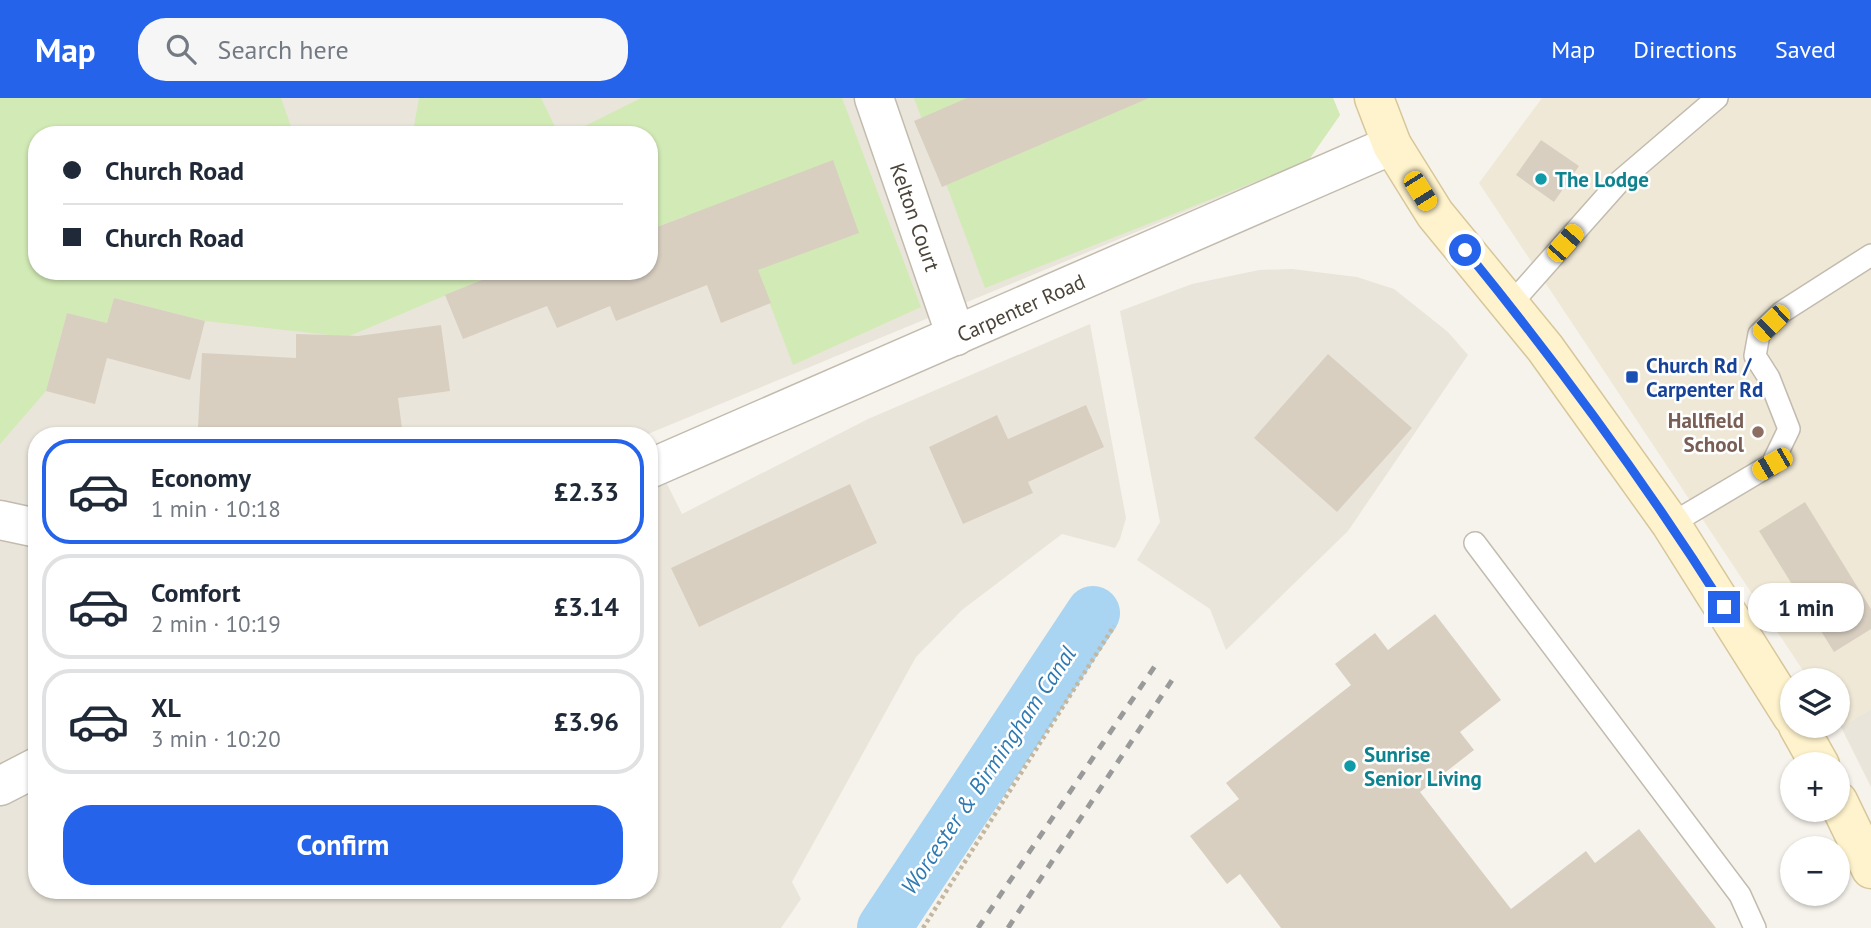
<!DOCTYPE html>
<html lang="en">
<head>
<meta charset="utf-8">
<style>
  :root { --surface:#fff; --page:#f6f6f7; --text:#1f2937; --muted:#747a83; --line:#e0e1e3; --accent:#2563eb }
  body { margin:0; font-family:"PT Sans",sans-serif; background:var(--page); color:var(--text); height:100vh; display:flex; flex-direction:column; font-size:26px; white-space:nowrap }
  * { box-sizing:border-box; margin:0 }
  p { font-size:23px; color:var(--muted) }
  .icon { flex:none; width:38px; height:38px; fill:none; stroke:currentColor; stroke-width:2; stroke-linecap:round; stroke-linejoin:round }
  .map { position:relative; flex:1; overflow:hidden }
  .sheet { position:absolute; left:28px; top:329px; width:630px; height:472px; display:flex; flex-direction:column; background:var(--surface); border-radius:28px; box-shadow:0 2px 5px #0004 }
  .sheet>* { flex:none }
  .guide { position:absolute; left:28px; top:28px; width:630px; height:154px; border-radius:28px; box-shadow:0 2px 5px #0004; display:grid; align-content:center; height:154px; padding:0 35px; background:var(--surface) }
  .buttons { position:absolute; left:1780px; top:570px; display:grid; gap:14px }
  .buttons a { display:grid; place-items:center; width:70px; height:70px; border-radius:50%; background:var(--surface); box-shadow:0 2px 5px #0004; font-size:35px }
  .end { position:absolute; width:32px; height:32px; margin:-16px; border:9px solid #2563eb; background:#fff; box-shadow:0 0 0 4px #fff }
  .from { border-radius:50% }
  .bubble { position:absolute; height:49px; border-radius:24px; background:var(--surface); box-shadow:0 2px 5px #0004; font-size:23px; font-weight:800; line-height:49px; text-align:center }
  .car { position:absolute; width:21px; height:42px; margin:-21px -10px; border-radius:9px; box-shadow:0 0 5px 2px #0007; background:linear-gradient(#f5c518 24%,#345 0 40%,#f5c518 0 76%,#345 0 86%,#f5c518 0) }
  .guide b { display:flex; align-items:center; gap:24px; height:66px; font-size:26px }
  .guide b+b { border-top:2px solid var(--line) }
  .guide i { width:18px; height:18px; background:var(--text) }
  ul { padding:12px 0 0; list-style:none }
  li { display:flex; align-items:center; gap:21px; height:105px; margin:0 14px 10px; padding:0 21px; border:4px solid var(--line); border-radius:28px }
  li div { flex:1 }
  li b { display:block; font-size:26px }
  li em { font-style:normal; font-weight:800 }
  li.on { border-color:var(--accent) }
  li>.icon { width:63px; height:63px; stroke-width:1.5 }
  .cta { display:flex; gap:14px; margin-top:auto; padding:14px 35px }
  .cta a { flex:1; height:80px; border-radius:28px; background:var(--accent); color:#fff; font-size:28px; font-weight:800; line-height:80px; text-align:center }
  header { display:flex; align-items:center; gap:42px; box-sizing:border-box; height:98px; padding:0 35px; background:var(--accent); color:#fff }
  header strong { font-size:33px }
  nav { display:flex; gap:38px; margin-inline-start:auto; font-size:24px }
  .search { width:490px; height:63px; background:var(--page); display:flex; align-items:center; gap:18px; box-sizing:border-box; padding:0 24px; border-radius:28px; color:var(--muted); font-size:26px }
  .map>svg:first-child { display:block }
  .residential { fill:#eae5da; fill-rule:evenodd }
  .education { fill:#efe8d6 }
  .green { fill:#d2eab5 }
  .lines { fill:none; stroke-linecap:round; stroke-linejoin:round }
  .canal { stroke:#a9d4f2; stroke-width:54 }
  .building { fill:#d8cfc1 }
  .service-casing { stroke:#c2bbae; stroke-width:24 }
  .minor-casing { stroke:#c2bbae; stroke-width:41 }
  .secondary-casing { stroke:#d6c79b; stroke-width:41 }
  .path { stroke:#c4b79f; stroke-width:4.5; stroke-dasharray:3.5 3.5; stroke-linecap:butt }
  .service { stroke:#fff; stroke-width:21 }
  .minor { stroke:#fff; stroke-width:38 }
  .secondary { stroke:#fff3cd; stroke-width:38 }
  .rail { stroke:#9a9a9a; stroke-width:5; stroke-dasharray:9 9; stroke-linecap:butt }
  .route { stroke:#2563eb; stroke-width:9 }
  .culture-dot { fill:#0f9aa8; stroke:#fff; stroke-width:2.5 }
  .transit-dot { fill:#1a4fb4; stroke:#fff; stroke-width:2.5 }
  .education-dot { fill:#8d6e63; stroke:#fff; stroke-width:2.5 }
  .labels { text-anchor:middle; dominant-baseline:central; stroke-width:5; stroke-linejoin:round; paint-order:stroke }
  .culture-label { font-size:21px; font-weight:bold; fill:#0d838f; stroke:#fff; text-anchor:start }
  .street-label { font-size:21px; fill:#4b4439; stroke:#fff }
  .transit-label { font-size:21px; font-weight:bold; fill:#164399; stroke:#fff; text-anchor:start }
  .education-label { font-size:21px; font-weight:bold; fill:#785e54; stroke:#fff; text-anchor:end }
  .water-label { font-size:23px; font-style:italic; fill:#2e7ab2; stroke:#fff }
</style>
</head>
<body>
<header>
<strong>Map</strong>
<div class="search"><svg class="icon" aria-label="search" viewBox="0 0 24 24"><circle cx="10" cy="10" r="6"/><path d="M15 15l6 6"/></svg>Search here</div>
<nav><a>Map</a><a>Directions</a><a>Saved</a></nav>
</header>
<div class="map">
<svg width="1871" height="830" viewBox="0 0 1871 830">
  <rect width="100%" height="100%" fill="#f6f3ec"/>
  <g class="residential">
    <path d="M0,0H1333L1340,17L1308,63L643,338H37V793H649V350L682,416L868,321L1090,226L1126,420L1120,441L1115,450L1062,436L962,512L916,559L792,784L801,801L781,830H0ZM37,37H649V173H37Z"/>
    <path d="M1292,171L1357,179L1394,191L1448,234L1468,257L1348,433L1226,552L1210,511L1137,462L1160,424L1120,213L1192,186L1259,172Z"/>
    <path d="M1871,611V689L1841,629Z"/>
  </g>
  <path class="education" d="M1542,0H1871V611L1841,629L1838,624V583H1810L1479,85Z"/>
  <g class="green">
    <path d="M0,0H281L294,37H37V173H481L484,181L347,239L205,223L114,200L107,225L67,215L46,293L0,346Z"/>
    <path d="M419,0H541L559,37H388L414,28Z"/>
    <path d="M641,0H842L921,209L793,267L740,127L698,143L687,117L649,132V37H567Z"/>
    <path d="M914,0H1333L1340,17L1308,63L985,190Z"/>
  </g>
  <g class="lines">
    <path class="canal" d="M884,830L1093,515"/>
  </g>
  <g class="building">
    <path d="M967,0H1149L942,89L914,23Z"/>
    <path d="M1541,42L1579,68L1554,104L1516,77Z"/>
    <path d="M833,62L859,135L758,172L771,205L721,225L707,187L616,223L610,208L557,230L547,208L463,241L445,197L504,173H649V132Z"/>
    <path d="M114,200L205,223L190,282L107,260L95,306L46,293L67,215L107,225Z"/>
    <path d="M441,227L450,293L398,300L403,338L198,329L202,255L296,260V236L358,238Z"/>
    <path d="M1328,256L1412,330L1337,414L1254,340Z"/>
    <path d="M1086,307L1104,349L1028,384L1033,395L963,426L929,349L997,317L1008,341Z"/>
    <path d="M850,386L877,445L699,529L671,470Z"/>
    <path d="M1805,404L1871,511V531L1834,554L1759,433Z"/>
    <path d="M1435,516L1501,602L1460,634L1474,652L1420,694L1511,811L1586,753L1595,765L1639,731L1716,830H1281L1240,776L1227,786L1190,738L1239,701L1226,685L1351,587L1335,566L1375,535L1388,552Z"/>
  </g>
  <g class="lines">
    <g class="service-casing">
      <g id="service">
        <path d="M1510,207L1620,83L1717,0"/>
        <path d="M1671,426L1772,366L1789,331L1769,280L1755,258L1759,236L1782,214L1871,157"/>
        <path d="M1475,445L1740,797L1755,830"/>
      </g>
    </g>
    <g class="minor-casing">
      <g id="minor">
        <path d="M874,0L956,238"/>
        <path d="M649,371L1392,47"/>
        <path d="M0,422L37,430"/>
        <path d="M0,688L37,669"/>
      </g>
    </g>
    <g class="secondary-casing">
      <g id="secondary">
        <path d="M1374,0L1392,47L1435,116L1545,250L1671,426L1792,618"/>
        <path d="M1798,628L1820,667"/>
        <path d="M1838,703L1871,771"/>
      </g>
    </g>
    <path class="path" d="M923,830L1114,528"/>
    <use href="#service" class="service"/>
    <use href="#minor" class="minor"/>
    <use href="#secondary" class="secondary"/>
    <g class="rail">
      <path d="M978,830L1157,565"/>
      <path d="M1008,830L1176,576"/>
    </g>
  </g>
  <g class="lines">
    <path class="route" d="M1465,152C1558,266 1645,384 1724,509"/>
  </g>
  <g class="culture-dot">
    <circle cx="1541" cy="81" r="7"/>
    <circle cx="1350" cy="668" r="7"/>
  </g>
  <rect class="transit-dot" x="1625" y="272" width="14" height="14" rx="3.5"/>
  <circle class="education-dot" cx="1758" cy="334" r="7"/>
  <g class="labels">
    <g class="culture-label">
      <text x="1555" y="81">The Lodge</text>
      <text x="1364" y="656">Sunrise<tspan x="1364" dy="24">Senior Living</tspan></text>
    </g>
    <g class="street-label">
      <text transform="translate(915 119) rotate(71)">Kelton Court</text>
      <text transform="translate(1021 210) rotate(-24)">Carpenter Road</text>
    </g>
    <g class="transit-label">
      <text x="1646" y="267">Church Rd /<tspan x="1646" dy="24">Carpenter Rd</tspan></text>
    </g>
    <g class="education-label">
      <text x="1744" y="322">Hallfield<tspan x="1744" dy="24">School</tspan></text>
    </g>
    <g class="water-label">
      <text transform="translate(988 672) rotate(-56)">Worcester &amp; Birmingham Canal</text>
    </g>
  </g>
</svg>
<div class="buttons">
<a><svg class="icon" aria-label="layers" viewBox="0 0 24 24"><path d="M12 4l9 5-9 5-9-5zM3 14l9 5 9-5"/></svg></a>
<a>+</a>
<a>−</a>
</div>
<i class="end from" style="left:1465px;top:152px"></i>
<i class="end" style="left:1724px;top:509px"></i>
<div class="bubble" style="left:1748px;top:485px;width:116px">1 min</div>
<i class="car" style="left:1420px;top:93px;rotate:148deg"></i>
<i class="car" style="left:1565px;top:145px;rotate:41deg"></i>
<i class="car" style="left:1771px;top:225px;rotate:226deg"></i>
<i class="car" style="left:1772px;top:366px;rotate:240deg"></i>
<div class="guide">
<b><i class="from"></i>Church Road</b>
<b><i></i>Church Road</b>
</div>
<section class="sheet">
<ul>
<li class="on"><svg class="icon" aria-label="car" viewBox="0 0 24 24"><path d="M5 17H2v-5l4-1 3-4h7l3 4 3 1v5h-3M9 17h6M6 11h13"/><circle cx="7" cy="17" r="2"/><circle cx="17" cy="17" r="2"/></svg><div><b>Economy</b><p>1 min · 10:18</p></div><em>£2.33</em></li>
<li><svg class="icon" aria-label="car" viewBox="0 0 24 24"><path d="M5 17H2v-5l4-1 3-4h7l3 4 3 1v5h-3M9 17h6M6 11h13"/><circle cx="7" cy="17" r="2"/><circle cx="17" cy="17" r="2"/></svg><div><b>Comfort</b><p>2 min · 10:19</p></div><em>£3.14</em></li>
<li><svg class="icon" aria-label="car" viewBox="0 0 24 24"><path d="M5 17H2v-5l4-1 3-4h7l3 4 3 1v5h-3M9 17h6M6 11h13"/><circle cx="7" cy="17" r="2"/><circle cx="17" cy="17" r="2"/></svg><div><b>XL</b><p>3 min · 10:20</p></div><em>£3.96</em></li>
</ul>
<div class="cta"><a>Confirm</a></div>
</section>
</div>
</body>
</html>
